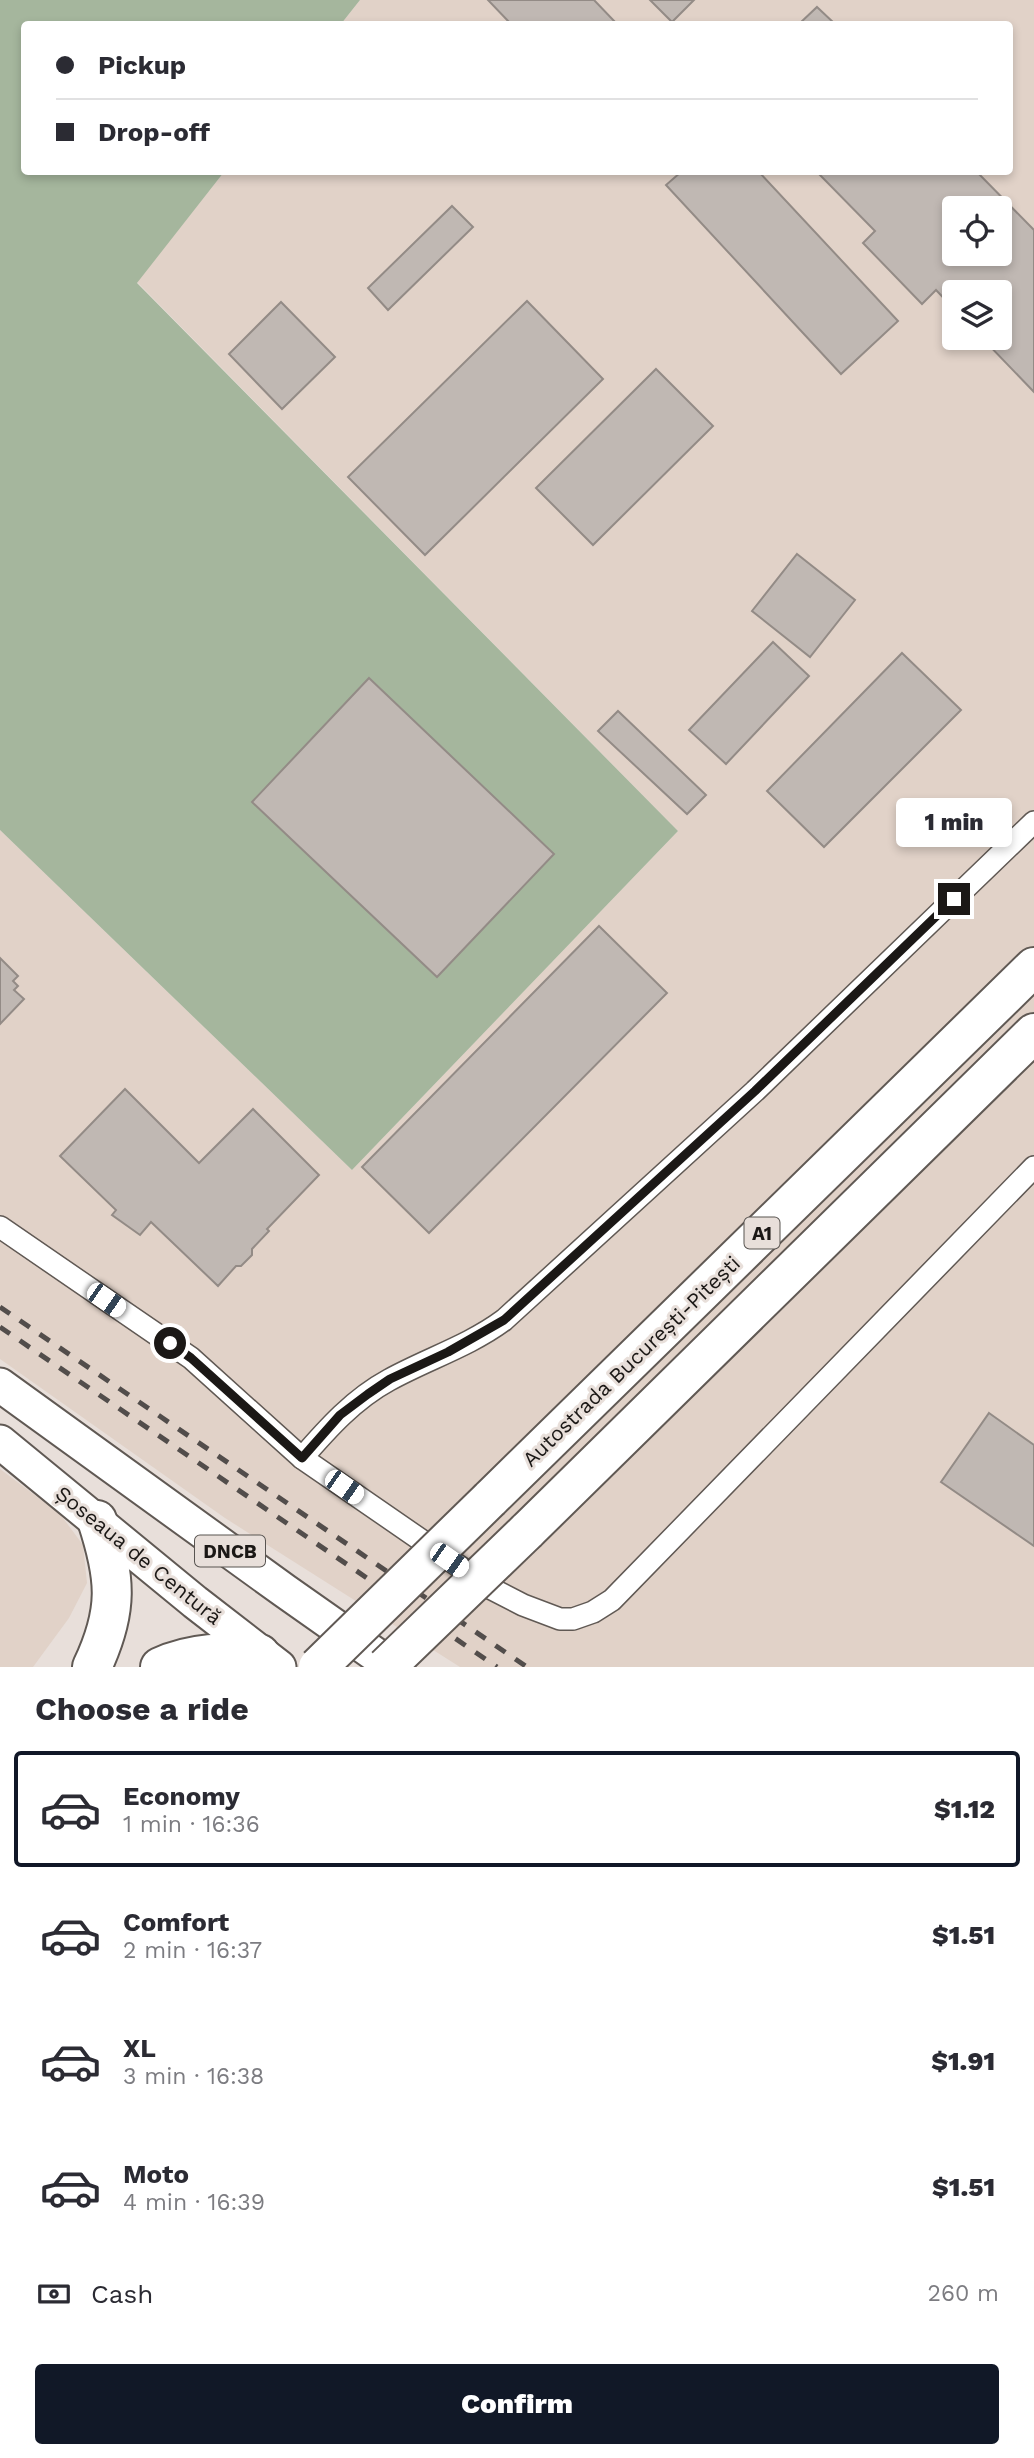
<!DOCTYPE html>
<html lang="en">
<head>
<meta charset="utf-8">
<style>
  :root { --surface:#fff; --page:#f7f7f7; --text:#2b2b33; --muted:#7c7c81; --line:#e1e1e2; --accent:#111827 }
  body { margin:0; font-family:"Work Sans",sans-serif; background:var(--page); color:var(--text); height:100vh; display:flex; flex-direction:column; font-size:26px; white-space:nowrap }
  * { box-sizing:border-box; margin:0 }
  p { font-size:23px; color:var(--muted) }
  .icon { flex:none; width:38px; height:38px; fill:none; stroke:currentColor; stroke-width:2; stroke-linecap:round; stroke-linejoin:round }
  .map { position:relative; height:1667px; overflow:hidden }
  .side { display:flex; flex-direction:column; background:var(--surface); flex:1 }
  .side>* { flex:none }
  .hud { position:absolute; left:21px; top:21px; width:992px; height:154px; border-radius:7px; box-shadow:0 4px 10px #0003; display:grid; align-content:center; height:154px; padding:0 35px; background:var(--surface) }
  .fabs { position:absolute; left:942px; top:196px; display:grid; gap:14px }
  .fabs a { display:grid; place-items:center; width:70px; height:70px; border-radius:7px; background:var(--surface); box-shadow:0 4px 10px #0003; font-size:35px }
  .end { position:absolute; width:32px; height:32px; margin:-16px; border:9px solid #1b1816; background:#fff; box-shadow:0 0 0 4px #fff }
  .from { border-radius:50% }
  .bubble { position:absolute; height:49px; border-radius:7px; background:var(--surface); box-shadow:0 4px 10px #0003; font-size:23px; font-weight:800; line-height:49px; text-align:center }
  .car { position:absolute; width:21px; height:42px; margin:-21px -10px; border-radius:9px; box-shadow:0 0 5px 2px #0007; background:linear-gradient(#fff 24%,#345 0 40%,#fff 0 76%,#345 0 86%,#fff 0) }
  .hud b { display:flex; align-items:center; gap:24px; height:66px; font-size:26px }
  .hud b+b { border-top:2px solid var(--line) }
  .hud i { width:18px; height:18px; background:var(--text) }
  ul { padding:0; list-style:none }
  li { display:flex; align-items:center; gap:21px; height:116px; margin:0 14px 10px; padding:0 21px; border:4px solid transparent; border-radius:7px }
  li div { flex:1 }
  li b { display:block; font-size:26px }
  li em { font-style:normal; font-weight:800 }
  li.selected { border-color:var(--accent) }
  li>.icon { width:63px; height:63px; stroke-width:1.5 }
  h2 { padding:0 35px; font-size:32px; line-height:84px }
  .pay { display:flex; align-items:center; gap:18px; height:77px; padding:0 35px; font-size:26px }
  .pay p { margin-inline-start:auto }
  .button { display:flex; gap:14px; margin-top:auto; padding:14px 35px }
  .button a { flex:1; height:80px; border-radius:7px; background:var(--accent); color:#fff; font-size:28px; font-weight:800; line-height:80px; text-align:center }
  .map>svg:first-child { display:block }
  .built { fill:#e1d2c8; fill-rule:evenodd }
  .green { fill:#a5b69d }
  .building { fill:#c0b8b3; stroke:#938b86; stroke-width:2; fill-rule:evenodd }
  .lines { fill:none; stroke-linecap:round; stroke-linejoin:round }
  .minor-casing { stroke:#605954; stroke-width:24 }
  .primary-casing { stroke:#605954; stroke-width:37 }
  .motorway-casing { stroke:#605954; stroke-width:42 }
  .minor { stroke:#fff; stroke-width:21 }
  .primary { stroke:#fff; stroke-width:33 }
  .motorway { stroke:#fff; stroke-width:38 }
  .rail { stroke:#524d4b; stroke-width:5; stroke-dasharray:12 12; stroke-linecap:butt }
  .motorway-bridge-casing { stroke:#605954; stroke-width:42; stroke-linecap:butt }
  .motorway-bridge { stroke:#fff; stroke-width:38 }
  .route { stroke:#1b1816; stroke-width:9 }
  .labels { text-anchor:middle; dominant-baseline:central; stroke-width:6; stroke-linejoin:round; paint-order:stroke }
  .shield { fill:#e8dfda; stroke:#585451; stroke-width:2 }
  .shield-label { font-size:19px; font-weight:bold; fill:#1b1816 }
  .street-label { font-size:21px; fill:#1b1816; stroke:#e8dfda }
</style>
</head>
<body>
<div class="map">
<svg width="1034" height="1667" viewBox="0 0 1034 1667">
  <rect width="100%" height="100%" fill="#e8dfda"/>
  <g class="built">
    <path d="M360,0H1034V1667H460L225,1518L0,1359V830L352,1170L678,831L137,282L224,172H1010V24H341ZM954,208H999V254H954ZM954,292H999V338H954Z"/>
    <path d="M0,1469L60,1514L83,1545L87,1583L69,1618L33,1667H0Z"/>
  </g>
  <path class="green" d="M0,0H360L341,24H24V172H224L137,283L678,831L352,1170L0,830Z"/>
  <g class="building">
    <path d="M488,0H594L617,24H511Z"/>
    <path d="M650,0H694L672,22Z"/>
    <path d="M817,7L835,24H799Z"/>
    <path d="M681,172H759L898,321L841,374L666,185Z"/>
    <path d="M817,172H977L1034,230V392L982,338H999V292H954V309L936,290L922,304L863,243L875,231ZM954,208H999V254H954Z"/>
    <path d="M452,206L473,227L388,310L368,288Z"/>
    <path d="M527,301L603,379L425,555L348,477Z"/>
    <path d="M281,302L335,357L282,409L229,354Z"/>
    <path d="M656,369L713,426L593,545L536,488Z"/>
    <path d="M797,554L855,600L810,657L752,611Z"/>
    <path d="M773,642L809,676L726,764L689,730Z"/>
    <path d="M902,653L961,710L824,847L767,791Z"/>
    <path d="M369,678L554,854L437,977L252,802Z"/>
    <path d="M618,711L706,795L687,814L598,731Z"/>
    <path d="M599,926L667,993L429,1233L362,1167Z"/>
    <path d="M0,958L18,976L13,981L18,986L14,990L24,999L0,1024Z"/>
    <path d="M125,1089L199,1163L253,1109L319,1175L267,1229L269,1231L252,1249V1255L241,1266H236L218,1286L151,1222L140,1235L112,1215L116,1210L60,1156Z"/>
    <path d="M989,1413L1034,1445V1546L941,1482Z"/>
  </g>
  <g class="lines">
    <g class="minor-casing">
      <g id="minor">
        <path d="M0,1227L191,1358L302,1458L492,1589L523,1605L560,1619H573L593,1612L612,1600L1034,1167"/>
        <path d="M302,1458C328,1428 354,1399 389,1380C427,1359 469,1346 504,1320L755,1091L1034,822"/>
      </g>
    </g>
    <g class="primary-casing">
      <g id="primary">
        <path d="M0,1385L285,1591L393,1667"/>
        <path d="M0,1442L195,1602L279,1667"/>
      </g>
    </g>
    <g class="motorway-casing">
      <g id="motorway">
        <path d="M490,1499L1034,967"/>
        <path d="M527,1531L1034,1033"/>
        <path d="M92,1667C119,1610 116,1578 97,1520"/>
        <path d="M160,1667C192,1652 226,1652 260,1654"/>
      </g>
    </g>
    <use href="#minor" class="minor"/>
    <use href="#primary" class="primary"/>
    <use href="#motorway" class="motorway"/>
    <g class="rail">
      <path d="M0,1307L527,1667"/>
      <path d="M0,1327L497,1667"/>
    </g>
    <g class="motorway-bridge-casing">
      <g id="motorway-bridge">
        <path d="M318,1667L490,1499"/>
        <path d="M386,1667L527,1531"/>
      </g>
    </g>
    <use href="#motorway-bridge" class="motorway-bridge"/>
  </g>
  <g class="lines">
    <path class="route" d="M170,1343L191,1358L302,1458L340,1415L368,1394L390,1379L448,1352L504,1320L755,1091L954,899"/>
  </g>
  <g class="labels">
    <g class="shield">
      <rect x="744.5" y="1217.5" width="35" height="31" rx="5"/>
      <rect x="195" y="1535.5" width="70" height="31" rx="5"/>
    </g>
    <g class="shield-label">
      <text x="762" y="1233">A1</text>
      <text x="230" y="1551">DNCB</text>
    </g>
    <g class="street-label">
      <text transform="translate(631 1361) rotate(-44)">Autostrada București-Pitești</text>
      <text transform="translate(139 1555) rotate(39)">Șoseaua de Centură</text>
    </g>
  </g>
</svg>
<div class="fabs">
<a><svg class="icon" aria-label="locate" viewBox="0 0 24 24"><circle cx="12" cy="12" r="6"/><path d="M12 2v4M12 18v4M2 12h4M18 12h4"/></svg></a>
<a><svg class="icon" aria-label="layers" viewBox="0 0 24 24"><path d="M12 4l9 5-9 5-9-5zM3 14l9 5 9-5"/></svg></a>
</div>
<i class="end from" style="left:170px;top:1343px"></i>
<i class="end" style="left:954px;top:899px"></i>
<div class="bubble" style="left:896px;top:798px;width:116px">1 min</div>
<i class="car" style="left:106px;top:1300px;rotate:125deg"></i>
<i class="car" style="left:344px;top:1487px;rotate:125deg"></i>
<i class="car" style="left:449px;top:1560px;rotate:125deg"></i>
<div class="hud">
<b><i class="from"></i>Pickup</b>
<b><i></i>Drop-off</b>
</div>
</div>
<section class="side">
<h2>Choose a ride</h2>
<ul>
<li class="selected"><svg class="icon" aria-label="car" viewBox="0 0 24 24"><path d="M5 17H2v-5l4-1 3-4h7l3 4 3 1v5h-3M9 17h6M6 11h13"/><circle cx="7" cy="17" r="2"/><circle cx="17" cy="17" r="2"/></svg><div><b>Economy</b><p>1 min · 16:36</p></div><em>$1.12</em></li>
<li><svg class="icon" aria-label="car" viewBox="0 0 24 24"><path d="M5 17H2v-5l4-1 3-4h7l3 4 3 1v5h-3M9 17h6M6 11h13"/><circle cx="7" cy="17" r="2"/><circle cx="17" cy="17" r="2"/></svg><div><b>Comfort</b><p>2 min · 16:37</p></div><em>$1.51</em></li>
<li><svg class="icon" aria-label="car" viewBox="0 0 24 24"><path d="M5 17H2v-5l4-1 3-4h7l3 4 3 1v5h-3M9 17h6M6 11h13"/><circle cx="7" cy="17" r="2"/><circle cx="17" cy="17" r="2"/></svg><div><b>XL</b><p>3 min · 16:38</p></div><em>$1.91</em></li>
<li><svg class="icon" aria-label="car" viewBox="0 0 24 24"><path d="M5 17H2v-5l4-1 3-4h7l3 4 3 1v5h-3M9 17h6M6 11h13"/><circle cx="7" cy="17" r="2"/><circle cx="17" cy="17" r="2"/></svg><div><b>Moto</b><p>4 min · 16:39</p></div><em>$1.51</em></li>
</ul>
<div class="pay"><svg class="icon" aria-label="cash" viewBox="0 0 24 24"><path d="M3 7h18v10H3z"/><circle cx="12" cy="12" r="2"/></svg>Cash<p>260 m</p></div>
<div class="button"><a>Confirm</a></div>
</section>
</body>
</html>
